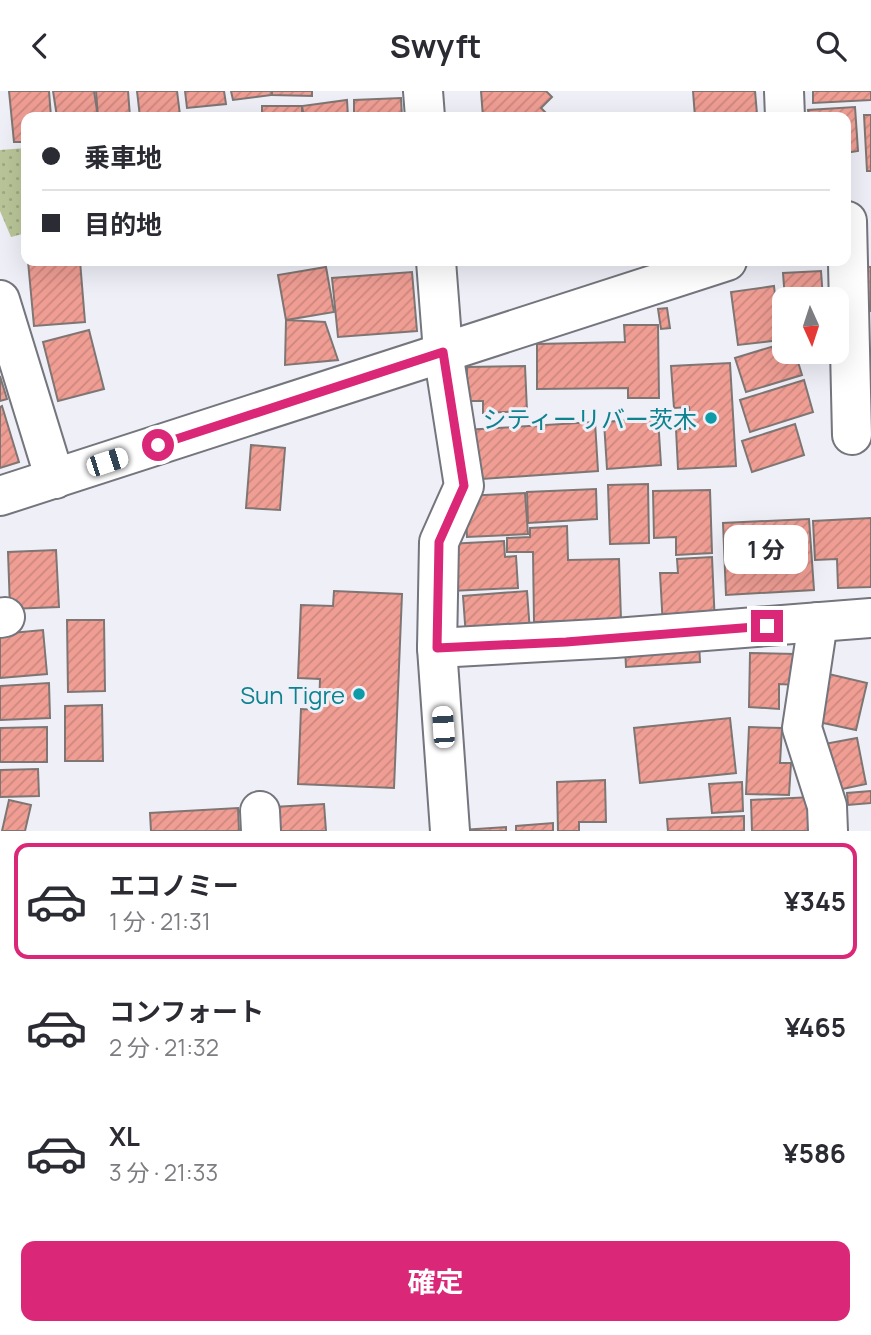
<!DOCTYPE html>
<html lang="ja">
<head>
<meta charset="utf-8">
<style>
  :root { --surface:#fff; --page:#f2f2f3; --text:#2b2b33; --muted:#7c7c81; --line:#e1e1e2; --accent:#db2777 }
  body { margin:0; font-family:Manrope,"Noto Sans JP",sans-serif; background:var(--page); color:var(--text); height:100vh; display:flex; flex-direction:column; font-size:26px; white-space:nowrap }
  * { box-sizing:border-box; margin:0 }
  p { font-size:23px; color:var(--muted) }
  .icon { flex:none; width:38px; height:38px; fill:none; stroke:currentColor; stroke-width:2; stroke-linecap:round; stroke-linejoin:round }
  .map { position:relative; height:740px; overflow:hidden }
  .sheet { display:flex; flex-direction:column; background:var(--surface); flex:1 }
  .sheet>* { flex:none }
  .banner { position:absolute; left:21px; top:21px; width:830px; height:154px; border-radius:14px; box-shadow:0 7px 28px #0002; display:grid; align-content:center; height:154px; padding:0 21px; background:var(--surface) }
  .needle { width:46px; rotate:177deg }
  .tools { position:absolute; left:772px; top:196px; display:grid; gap:14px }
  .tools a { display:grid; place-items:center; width:77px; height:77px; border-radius:14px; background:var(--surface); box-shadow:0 7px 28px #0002; font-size:35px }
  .end { position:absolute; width:32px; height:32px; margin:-16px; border:9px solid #db2777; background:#fff; box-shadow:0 0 0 4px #fff }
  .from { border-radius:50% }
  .bubble { position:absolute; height:49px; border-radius:14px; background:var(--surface); box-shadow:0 7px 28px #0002; font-size:23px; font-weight:700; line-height:49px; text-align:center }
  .car { position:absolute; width:21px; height:42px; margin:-21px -10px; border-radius:9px; box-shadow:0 0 5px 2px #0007; background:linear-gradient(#fff 24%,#345 0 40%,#fff 0 76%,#345 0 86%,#fff 0) }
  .banner b { display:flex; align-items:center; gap:24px; height:66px; font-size:26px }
  .banner b+b { border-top:2px solid var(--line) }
  .banner i { width:18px; height:18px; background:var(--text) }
  ul { padding:12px 0 0; list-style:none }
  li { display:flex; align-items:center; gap:21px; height:116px; margin:0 14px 10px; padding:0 7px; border:4px solid transparent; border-radius:14px }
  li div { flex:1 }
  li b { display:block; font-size:26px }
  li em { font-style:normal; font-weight:700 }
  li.current { border-color:var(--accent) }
  li>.icon { width:63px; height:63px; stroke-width:1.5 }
  .action { display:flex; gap:14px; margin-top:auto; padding:14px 21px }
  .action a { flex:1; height:80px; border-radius:14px; background:var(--accent); color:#fff; font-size:28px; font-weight:700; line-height:80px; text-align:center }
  header { display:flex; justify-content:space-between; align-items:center; height:91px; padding:0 21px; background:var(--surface); font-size:32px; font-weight:700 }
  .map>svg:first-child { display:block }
  .green { fill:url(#green-dots) }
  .building { fill:url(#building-hatch); stroke:#7f7674; stroke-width:2 }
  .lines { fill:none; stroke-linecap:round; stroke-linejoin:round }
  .minor-casing { stroke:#74757d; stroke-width:42 }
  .minor { stroke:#fff; stroke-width:38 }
  .route { stroke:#db2777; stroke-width:9 }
  .culture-dot { fill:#0f9aa8; stroke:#eeeff7; stroke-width:2.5 }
  .labels { text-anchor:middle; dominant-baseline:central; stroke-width:6; stroke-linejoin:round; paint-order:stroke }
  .culture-label { font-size:24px; fill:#0d838f; stroke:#eeeff7; text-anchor:end }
</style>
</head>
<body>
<header><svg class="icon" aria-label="back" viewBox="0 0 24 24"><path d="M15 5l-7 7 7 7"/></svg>Swyft<svg class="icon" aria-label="search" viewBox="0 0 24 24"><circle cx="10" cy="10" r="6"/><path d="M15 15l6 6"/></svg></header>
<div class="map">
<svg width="871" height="740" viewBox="0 0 871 740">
  <defs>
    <pattern id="green-dots" width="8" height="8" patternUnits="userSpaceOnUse" patternTransform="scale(1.75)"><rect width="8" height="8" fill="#bac699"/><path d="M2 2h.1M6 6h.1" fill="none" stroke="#9fa983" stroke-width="1.8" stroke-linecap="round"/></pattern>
    <pattern id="building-hatch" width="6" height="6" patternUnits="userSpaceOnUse" patternTransform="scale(1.75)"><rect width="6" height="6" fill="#f09e94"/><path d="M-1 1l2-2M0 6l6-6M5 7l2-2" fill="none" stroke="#cd877f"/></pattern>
  </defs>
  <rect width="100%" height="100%" fill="#eeeff7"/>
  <path class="green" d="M26,57V142L11,146L0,120V59Z"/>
  <g class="building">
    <path d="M9,0H49L51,26H26V51H14Z"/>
    <path d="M53,0H94L98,26H57Z"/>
    <path d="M96,0H128L130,26H98Z"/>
    <path d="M137,0H177L180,24L140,26Z"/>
    <path d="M185,0H224L226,13L187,17Z"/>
    <path d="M231,0H271L272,4L233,9Z"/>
    <path d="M272,0H312V5L272,4Z"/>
    <path d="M481,0H546L552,6L541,17L550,26H483Z"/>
    <path d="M693,0H755L757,23L695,26Z"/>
    <path d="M813,0H871V9L813,12Z"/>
    <path d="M401,7L402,26H354V9Z"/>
    <path d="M347,9L348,26H304L302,15Z"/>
    <rect x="262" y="15" width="40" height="11"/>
    <path d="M855,16L858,60L845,62V26H809L808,19Z"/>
    <path d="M864,24H871V80H867Z"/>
    <path d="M28,170H80L85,231L34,235Z"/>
    <path d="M326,176L334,221L286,229L278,184Z"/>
    <path d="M864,176H871V220H865Z"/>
    <path d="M821,180L823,208H785L783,182Z"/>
    <path d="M412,181L417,240L338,246L332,187Z"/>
    <path d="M774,195L780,249L738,254L731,201Z"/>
    <path d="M667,217L670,237L661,238L658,218Z"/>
    <path d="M286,229L325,231L338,269L285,274Z"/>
    <path d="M624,234H658L659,307H628V297L537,298V253L625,251Z"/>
    <path d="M89,239L104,298L58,310L43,251Z"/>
    <path d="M784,252V261H795L802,284L746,301L735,267Z"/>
    <path d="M730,272L736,375L678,378L676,338L690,337L689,316L674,317L671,275Z"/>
    <path d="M525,275L527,320L483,322V310H467V276Z"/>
    <path d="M0,285L7,308L0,310Z"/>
    <path d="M804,289L813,321L750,341L740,309Z"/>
    <path d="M2,315L19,371L0,377V316Z"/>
    <path d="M658,327L661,374L607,378L604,331Z"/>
    <path d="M595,331L598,380L468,389L465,339Z"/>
    <path d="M795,333L804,364L752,381L742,350Z"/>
    <path d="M251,354L285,357L280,419L246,417Z"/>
    <path d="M648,393L649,452L610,453L608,394Z"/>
    <path d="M596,398L597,428L528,432L527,401Z"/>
    <path d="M710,399L712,462L676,464V446L654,447L653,400Z"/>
    <path d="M525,402L528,443L467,446L465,405Z"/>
    <path d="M871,427V496L838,497L837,468L815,469L813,430Z"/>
    <path d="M809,428L814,499L726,504L723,432Z"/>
    <path d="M567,435L568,469L619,468L621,529L534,531L533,461H507V447L530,446V437Z"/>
    <path d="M504,450L505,466L516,465L518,497L450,500L448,453Z"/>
    <path d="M56,459L59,516L10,518L8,461Z"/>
    <path d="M712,466L715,534L663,536L660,482H678L677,468Z"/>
    <path d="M334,500L402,503L394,697L298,693L301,618L319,619L320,588L298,587L301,514L333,515Z"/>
    <path d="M527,500L530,541L466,546L463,505Z"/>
    <path d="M67,529H104L105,600L68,601Z"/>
    <path d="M43,539L47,583L0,587V543Z"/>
    <path d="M699,551L700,571L626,576L625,556Z"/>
    <path d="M750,562L796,563V594L779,593V618L749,616Z"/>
    <path d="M820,581L867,592L856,639L809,629Z"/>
    <path d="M49,592L50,627L0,629V595Z"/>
    <path d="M102,614L103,670H65V615Z"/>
    <path d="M730,627L736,682L640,692L634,637Z"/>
    <path d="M47,636V671H0V637Z"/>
    <path d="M749,636L782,637L780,672H791L789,704L746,703Z"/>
    <path d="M857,647L866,693L828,701L819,654Z"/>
    <path d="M38,678L39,705L0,706V679Z"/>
    <path d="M605,689L606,731H579V740H558L557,691Z"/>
    <path d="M742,691L743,720L712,722L709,693Z"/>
    <path d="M871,700V712L848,714L847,702Z"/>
    <path d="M812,706L814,740H752L751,709Z"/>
    <path d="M9,709L31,714L25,740H2Z"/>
    <path d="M324,713L326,740H275L274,716Z"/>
    <path d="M238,717L239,740H151L150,722Z"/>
    <path d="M744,725V740H668L667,728Z"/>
    <path d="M553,732V740H516V735Z"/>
    <path d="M506,736V740H462V739Z"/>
  </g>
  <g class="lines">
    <g class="minor-casing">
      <g id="minor">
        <path d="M423,0L425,26"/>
        <path d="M784,0L785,26"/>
        <path d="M847,130L852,344"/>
        <path d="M436,170L443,261L464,395L439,451L437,557L450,740"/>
        <path d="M0,209L55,388"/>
        <path d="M0,405L727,170"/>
        <path d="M0,527L5,526"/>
        <path d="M818,531L802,637L827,715L828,740"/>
        <path d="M437,557L615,547L871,527"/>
        <path d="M260,720L261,740"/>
      </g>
    </g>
    <use href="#minor" class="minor"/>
  </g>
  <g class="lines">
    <path class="route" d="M158,354L443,261L464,395L439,451L437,557L566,551L767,535"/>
  </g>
  <g class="culture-dot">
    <circle cx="711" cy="327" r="7"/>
    <circle cx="359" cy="603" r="7"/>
  </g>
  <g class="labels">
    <g class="culture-label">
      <text x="697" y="327">シティーリバー茨木</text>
      <text x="345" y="603">Sun Tigre</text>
    </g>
  </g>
</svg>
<div class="tools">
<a><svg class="needle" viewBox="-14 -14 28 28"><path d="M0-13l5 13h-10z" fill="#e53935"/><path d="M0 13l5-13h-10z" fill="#7c7c81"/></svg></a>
</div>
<i class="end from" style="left:158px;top:354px"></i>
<i class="end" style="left:767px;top:535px"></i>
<div class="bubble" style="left:724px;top:434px;width:84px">1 分</div>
<i class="car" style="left:107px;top:371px;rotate:72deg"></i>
<i class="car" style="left:443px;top:636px;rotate:356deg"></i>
<div class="banner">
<b><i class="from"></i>乗車地</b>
<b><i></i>目的地</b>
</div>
</div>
<section class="sheet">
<ul>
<li class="current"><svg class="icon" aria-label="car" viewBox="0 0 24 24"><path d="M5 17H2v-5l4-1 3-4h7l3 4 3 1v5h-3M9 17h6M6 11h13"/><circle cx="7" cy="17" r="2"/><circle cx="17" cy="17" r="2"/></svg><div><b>エコノミー</b><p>1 分 · 21:31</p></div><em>¥345</em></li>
<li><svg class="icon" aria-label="car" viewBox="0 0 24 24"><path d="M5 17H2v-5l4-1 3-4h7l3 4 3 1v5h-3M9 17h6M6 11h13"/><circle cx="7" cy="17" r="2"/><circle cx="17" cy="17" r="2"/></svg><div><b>コンフォート</b><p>2 分 · 21:32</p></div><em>¥465</em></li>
<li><svg class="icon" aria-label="car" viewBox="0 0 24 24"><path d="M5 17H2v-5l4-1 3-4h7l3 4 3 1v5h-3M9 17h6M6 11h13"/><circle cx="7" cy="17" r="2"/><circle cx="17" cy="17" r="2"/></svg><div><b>XL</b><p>3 分 · 21:33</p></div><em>¥586</em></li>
</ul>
<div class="action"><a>確定</a></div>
</section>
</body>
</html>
